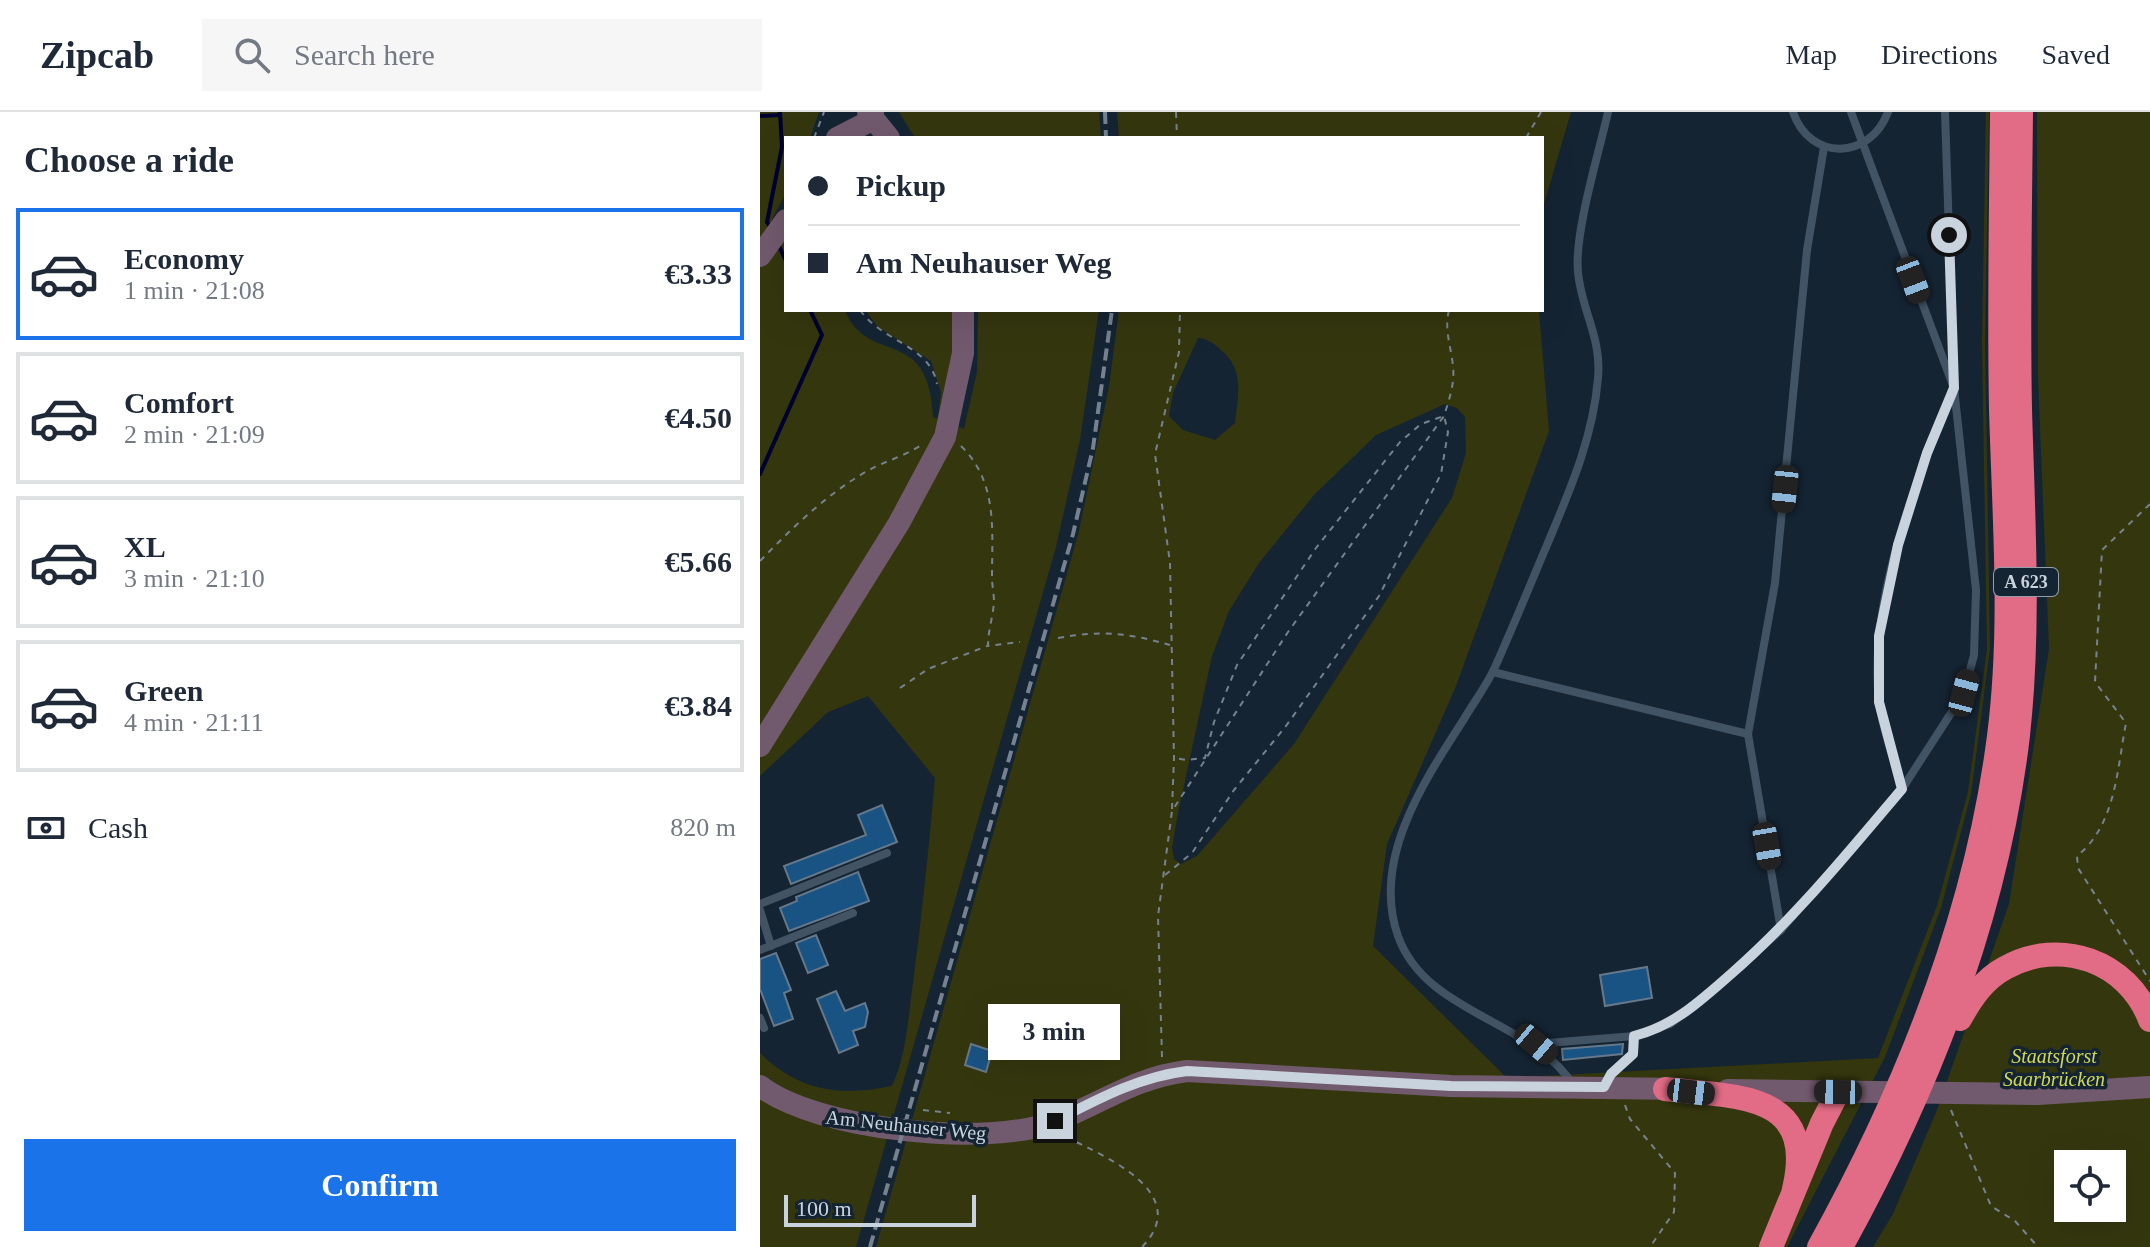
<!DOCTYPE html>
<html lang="en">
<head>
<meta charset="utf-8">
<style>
  :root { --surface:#fff; --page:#f6f6f7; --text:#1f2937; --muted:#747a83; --line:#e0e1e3; --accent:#1a73e8 }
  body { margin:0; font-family:Georgia,serif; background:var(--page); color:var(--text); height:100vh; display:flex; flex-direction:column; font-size:30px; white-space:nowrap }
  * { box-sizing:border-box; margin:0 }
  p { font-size:26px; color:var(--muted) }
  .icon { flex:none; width:44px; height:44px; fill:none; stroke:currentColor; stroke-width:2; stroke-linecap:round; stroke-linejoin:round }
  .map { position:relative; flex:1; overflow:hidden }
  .sheet { display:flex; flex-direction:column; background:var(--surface); width:760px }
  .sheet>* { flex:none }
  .hud { position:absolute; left:24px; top:24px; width:760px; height:176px; border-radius:0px; box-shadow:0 8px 32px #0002; display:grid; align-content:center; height:176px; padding:0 24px; background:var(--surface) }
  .fabs { position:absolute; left:1294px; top:1038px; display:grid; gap:16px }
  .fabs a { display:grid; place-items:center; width:72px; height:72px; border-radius:0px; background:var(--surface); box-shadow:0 8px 32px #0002; font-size:40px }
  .scale { position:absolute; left:24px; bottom:20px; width:192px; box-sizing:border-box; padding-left:8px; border:4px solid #c9d3dd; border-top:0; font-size:22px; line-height:28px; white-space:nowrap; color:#c9d3dd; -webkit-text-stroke:6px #152433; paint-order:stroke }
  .end { position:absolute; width:36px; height:36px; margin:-18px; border:10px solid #c9d3dd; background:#111; box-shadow:0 0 0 4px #111 }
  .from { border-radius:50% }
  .bubble { position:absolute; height:56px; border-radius:0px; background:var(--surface); box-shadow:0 8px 32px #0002; font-size:26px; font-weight:700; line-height:56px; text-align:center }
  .car { position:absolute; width:24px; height:48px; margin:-24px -12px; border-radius:10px; box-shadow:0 0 6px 2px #0007; background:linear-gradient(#222 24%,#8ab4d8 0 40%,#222 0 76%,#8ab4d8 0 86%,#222 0) }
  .hud b { display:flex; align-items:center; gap:28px; height:76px; font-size:30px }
  .hud b+b { border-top:2px solid var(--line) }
  .hud i { width:20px; height:20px; background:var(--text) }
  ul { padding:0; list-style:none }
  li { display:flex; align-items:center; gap:24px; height:132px; margin:0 16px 12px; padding:0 8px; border:4px solid var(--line); border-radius:0px }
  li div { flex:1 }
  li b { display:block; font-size:30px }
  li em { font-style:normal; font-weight:700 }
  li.current { border-color:var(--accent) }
  li>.icon { width:72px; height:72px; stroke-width:1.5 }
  h2 { padding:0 24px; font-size:36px; line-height:96px }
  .pay { display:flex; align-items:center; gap:20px; height:88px; padding:0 24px; font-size:30px }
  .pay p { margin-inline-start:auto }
  .button { display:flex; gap:16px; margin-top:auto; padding:16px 24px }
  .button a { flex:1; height:92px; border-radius:0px; background:var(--accent); color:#fff; font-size:32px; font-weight:700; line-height:92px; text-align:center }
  header { display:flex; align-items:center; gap:48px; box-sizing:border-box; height:112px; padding:0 40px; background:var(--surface); border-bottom:2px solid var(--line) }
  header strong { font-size:38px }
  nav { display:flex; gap:44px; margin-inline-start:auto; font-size:28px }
  .search { width:560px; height:72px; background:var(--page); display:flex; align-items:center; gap:20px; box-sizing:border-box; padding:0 28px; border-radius:0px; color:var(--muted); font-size:30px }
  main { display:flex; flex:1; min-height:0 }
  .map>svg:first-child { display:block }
  .green { fill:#34370e; fill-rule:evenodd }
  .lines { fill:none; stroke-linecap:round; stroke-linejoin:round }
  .stream { stroke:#000031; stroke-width:4 }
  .building { fill:#195384; stroke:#667889; stroke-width:2 }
  .path { stroke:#76828e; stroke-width:2; stroke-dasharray:6 6; stroke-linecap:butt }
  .lane { stroke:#425364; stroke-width:8 }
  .secondary { stroke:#725a6e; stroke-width:22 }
  .highway { stroke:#e26b85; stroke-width:24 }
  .rail { stroke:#76828f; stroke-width:4; stroke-dasharray:12 6; stroke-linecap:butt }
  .route { stroke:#c9d3dd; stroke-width:10 }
  .labels { text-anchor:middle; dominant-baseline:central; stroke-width:7; stroke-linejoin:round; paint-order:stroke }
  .shield { fill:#152433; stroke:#939eaa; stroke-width:2 }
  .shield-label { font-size:18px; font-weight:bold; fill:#c9d3dd }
  .park-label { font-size:20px; font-style:italic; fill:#d1da56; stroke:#152433 }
  .street-label { font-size:20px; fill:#c9d3dd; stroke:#152433 }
</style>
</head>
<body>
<header>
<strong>Zipcab</strong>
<div class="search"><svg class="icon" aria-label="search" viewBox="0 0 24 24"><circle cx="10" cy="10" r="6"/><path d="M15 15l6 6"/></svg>Search here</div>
<nav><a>Map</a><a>Directions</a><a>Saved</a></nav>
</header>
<main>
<section class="sheet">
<h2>Choose a ride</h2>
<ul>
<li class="current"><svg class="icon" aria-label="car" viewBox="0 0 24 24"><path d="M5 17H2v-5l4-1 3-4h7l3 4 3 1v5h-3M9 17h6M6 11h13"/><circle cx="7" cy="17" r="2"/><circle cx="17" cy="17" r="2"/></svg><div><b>Economy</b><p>1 min · 21:08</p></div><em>€3.33</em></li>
<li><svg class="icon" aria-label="car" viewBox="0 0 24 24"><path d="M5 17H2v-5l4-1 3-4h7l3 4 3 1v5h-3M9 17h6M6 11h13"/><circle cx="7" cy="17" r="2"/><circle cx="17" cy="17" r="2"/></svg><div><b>Comfort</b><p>2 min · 21:09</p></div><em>€4.50</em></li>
<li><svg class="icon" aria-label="car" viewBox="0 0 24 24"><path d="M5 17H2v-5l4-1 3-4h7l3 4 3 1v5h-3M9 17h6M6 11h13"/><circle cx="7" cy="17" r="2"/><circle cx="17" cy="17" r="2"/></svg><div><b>XL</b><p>3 min · 21:10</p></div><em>€5.66</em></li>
<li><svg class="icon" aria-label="car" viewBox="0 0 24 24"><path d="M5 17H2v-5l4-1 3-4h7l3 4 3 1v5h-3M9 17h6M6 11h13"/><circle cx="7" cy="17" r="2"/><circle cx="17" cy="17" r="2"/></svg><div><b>Green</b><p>4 min · 21:11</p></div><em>€3.84</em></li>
</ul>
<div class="pay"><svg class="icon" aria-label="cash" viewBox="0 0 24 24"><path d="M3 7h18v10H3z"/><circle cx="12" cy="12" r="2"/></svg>Cash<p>820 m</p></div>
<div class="button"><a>Confirm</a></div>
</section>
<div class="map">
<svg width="1390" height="1135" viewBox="0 0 1390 1135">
  <rect width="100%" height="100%" fill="#152433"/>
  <g class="green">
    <path d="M0,0H59L50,26H26V81L12,107L26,133V198H85C108,256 169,211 173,305L178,307L181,280L171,249L118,215L105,198H192V247L181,308L204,317L217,260L218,198H339L320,328L296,435L96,1135H0V941C39,979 80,985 132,974C147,942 148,905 153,871C162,802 169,735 175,666L108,584L68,600L0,664Z"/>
    <path d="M139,0H339L341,26H155Z"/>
    <path d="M357,0H811L782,99V26H359Z"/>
    <path d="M1226,0H1229L1225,230L1230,537L1211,682L1181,796L1125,945L1027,1135H116L319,419L349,275L359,198H779L789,319L696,574L627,732L613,834L747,966L1118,946L1177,794L1208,680L1227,537L1222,230ZM438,226C449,227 453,231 461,238C485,258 478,283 475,311L455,328L423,318L409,304L413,281ZM685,292L697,296L705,305L706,341L692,386L534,632L437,744L421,752L414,747L412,736L418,701L452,544L469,499L499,451L554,383L616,323Z"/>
    <path d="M1277,0H1390V1135H1113L1133,1102L1177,998L1249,792L1289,537L1278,265ZM1308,1052H1352V1096H1308Z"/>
  </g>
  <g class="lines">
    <g class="stream">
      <path d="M0,4L20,3"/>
      <path d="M10,115L7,110L22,35L20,0"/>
      <path d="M19,134L26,149"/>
      <path d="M0,362L62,223L50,198"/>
    </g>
  </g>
  <g class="building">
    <path d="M122,693L137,730L31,772L24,754L106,723L98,703Z"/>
    <path d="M98,760L109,789L29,819L20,796L37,789L36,785Z"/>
    <path d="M56,823L68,853L48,861L36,831Z"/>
    <path d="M16,841L31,878L24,881L33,907L14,914L0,877V847Z"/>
    <path d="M887,855L892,886L845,894L840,863Z"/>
    <path d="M76,879L85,899L105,891L108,900L105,915L93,919L98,933L79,941L57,887Z"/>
    <path d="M211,932L232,939L226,960L205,953Z"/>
    <path d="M863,932L862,942L803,948L802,937Z"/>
  </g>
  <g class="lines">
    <g class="path">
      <path d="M416,0L417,26"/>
      <path d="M54,26L64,0"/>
      <path d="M766,26L781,0"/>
      <path d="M100,198C122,230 170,233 177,272"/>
      <path d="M201,334C238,370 232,418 232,465C232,473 234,482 234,490C233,505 228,518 228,534L260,530"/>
      <path d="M1390,392L1342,438L1335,570L1366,611C1357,657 1356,713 1317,744L1318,756L1390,869"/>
      <path d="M0,449C33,415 68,381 109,358C126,349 144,344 160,334"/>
      <path d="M298,526C343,518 368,521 410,533"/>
      <path d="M140,576L168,557L227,534"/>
      <path d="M412,697L414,646L410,451L395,342L419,240L420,198"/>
      <path d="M405,763L432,741L474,678L526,614L619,484L681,362L688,320L684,304L661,312L640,330L556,436L477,553L454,610L445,646L426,648L414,646"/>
      <path d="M402,945L398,804L412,699L528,520L684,304C689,288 695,271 693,254C691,234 684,218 689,198"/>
      <path d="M865,993L870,1007L915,1061L914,1100L890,1135"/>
      <path d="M163,998L190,1001"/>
      <path d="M1191,998L1231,1094L1255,1109L1278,1135"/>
      <path d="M306,1025C344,1044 434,1081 382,1135"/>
    </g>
    <g class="lane">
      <path d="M1033,0C1050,50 1110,48 1128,0"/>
      <path d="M1091,0L1194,276C1156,366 1108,490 1119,589C1122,618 1135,649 1142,677"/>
      <path d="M733,560L988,622"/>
      <path d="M0,792L127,741"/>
      <path d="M0,798L11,834"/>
      <path d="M1021,818L988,622L1015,471L1047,138L1064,35"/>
      <path d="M0,838L93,801"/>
      <path d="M0,906L4,916"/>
      <path d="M776,932L874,924L910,912L932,896L1021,818L1142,677L1204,581L1214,543L1216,478L1194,276L1185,0"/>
      <path d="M846,972L851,962L873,942L874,924"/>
      <path d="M814,974C772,907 666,903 638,824C611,748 664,669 704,607C714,590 727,573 735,555C753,515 770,473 787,433C810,378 833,326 838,266C842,226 821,197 818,160C814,121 839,41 848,0"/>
    </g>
    <g class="secondary">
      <path d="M108,0L129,26"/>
      <path d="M77,26L112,8L113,0"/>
      <path d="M0,144L26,108"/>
      <path d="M0,634L139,411L185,325L203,241V198"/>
      <path d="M0,974C56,1018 230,1036 296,1009C341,991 377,965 427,959L691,974L921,977"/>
      <path d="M968,978L1278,982L1390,975"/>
    </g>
    <g class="highway">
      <path d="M1200,907C1211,887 1224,867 1245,856C1300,825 1368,849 1390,908"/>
      <path d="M905,977C975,985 1057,979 1034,1077"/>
      <path d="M1011,1135L1062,1011L1078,980"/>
      <path d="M1059,1135C1147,976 1216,805 1239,624C1253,515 1244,406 1241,297C1239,198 1241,99 1242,0"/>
      <path d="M1081,1135C1169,976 1237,805 1258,623C1270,514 1263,406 1260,297C1258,198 1260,99 1261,0"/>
    </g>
    <g class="rail">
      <path d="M345,0L346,26"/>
      <path d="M110,1135L313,422L333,336L352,198"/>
    </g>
  </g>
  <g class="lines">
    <path class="route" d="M295,1009C338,987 378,965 427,959L691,974L844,975L851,962L873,942L874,924C914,914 940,889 971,862C1035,806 1087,742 1142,677L1119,590V524L1138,433L1167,341L1194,276L1189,123"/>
  </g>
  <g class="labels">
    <rect class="shield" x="1234" y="456" width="64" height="28" rx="6"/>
    <g class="shield-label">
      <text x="1266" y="470">A 623</text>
    </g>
    <g class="park-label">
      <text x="1294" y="944">Staatsforst<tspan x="1294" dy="23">Saarbrücken</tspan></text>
    </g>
    <g class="street-label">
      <text transform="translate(146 1013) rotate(6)">Am Neuhauser Weg</text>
    </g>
  </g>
</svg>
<div class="fabs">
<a><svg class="icon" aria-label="locate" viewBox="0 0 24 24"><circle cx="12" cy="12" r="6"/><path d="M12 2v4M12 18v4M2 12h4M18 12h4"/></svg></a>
</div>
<div class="scale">100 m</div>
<i class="end from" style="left:1189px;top:123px"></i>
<i class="end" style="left:295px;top:1009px"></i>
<div class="bubble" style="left:228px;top:892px;width:132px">3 min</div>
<i class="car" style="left:1153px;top:168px;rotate:159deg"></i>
<i class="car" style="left:1025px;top:377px;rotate:186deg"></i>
<i class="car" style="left:1204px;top:581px;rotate:15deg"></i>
<i class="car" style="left:1007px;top:734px;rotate:170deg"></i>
<i class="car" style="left:776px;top:932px;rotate:130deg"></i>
<i class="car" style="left:931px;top:980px;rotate:97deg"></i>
<i class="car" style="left:1078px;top:980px;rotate:271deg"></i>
<div class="hud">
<b><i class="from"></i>Pickup</b>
<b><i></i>Am Neuhauser Weg</b>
</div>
</div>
</main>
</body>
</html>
